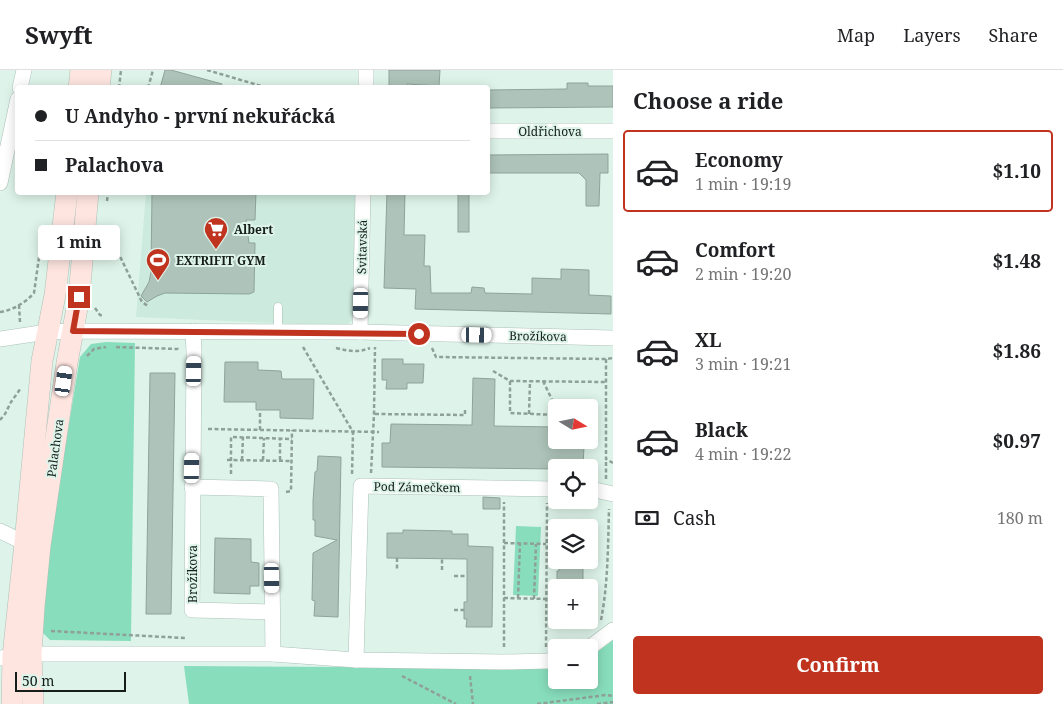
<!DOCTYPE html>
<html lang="en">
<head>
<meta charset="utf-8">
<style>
  :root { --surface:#fff; --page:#f2f2f2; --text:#202124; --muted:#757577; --line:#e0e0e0; --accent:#bf331f }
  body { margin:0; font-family:"Noto Serif",serif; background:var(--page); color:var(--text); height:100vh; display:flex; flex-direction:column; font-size:19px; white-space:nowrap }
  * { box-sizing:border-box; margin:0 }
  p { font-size:16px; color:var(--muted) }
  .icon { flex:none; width:28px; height:28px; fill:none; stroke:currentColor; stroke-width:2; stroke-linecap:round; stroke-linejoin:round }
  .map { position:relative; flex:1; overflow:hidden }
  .drawer { display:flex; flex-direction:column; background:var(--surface); width:450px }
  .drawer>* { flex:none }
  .guide { position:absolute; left:15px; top:15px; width:475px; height:110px; border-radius:5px; box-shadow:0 2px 12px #0003; display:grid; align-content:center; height:110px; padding:0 20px; background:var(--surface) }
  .needle { width:32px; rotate:100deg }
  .controls { position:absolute; left:548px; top:329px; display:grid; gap:10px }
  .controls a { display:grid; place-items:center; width:50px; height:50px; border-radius:5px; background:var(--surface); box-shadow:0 2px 12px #0003; font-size:25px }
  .scale { position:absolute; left:15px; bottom:12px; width:111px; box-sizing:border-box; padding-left:5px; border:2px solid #161e1b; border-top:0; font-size:14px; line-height:18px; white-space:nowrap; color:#161e1b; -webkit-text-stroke:4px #def4ea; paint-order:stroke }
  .end { position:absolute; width:22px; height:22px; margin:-11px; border:6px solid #bf331f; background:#fff; box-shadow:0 0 0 2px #fff }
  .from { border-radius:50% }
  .bubble { position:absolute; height:35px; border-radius:5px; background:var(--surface); box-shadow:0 2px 12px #0003; font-size:16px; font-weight:700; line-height:35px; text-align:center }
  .car { position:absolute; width:15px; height:30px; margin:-15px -8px; border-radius:6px; box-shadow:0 0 4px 1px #0007; background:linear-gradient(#fff 24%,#345 0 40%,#fff 0 76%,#345 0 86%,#fff 0) }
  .guide b { display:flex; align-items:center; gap:18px; height:48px; font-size:19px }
  .guide b+b { border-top:1px solid var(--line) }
  .guide i { width:12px; height:12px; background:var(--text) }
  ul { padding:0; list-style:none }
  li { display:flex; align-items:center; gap:15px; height:82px; margin:0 10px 8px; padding:0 10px; border:2px solid transparent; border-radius:5px }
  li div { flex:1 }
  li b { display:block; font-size:19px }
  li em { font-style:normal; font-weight:700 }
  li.on { border-color:var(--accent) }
  li>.icon { width:45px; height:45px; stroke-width:1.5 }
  h2 { padding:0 20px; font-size:22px; line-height:60px }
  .pay { display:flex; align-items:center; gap:12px; height:55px; padding:0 20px; font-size:19px }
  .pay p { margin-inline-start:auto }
  .button { display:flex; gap:10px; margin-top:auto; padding:10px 20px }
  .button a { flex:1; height:58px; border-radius:5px; background:var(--accent); color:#fff; font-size:20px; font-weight:700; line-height:58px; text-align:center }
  header { display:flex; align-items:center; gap:30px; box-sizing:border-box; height:70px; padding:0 25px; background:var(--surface); border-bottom:1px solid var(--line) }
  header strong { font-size:24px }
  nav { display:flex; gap:28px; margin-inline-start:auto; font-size:18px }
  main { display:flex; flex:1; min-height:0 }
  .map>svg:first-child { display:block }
  .built { fill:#cceadd }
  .green { fill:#88debc }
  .building { fill:#aec4ba; stroke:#8ea399 }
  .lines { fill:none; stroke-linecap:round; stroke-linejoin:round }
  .lane-casing { stroke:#acc1b8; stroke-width:9 }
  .street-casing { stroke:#acc1b8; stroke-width:16 }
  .secondary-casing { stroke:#acc1b8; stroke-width:22 }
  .path { stroke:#8fa098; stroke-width:2.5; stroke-dasharray:4 2.5; stroke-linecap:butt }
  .lane { stroke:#fff; stroke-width:8 }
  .street { stroke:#fff; stroke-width:15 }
  .secondary { stroke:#fee5e0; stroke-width:21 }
  .route { stroke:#bf331f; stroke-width:6 }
  .labels { text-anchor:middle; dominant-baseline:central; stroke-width:4; stroke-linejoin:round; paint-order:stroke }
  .street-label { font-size:12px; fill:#161e1b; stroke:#def4ea }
  .poi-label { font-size:12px; font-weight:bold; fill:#161e1b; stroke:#def4ea; text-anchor:start }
</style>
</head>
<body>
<header>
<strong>Swyft</strong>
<nav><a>Map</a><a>Layers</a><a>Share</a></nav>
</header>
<main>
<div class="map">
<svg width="613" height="634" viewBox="0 0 613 634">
  <rect width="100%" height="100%" fill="#def4ea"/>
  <path class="built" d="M146,123H356L354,249L345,256L136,247Z"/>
  <g class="green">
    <path d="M106,272L135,273L131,571L50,570L41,561L51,463L80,287L91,274Z"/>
    <path d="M516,456L541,457L538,526L513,525Z"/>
    <path d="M613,570V634H189L184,596L517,598L556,599V610H589V587L592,586Z"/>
  </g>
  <g class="building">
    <path d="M165,0H171L222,14L221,18H160Z"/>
    <path d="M389,0H440L439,16L407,14V17L389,16Z"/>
    <path d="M567,13H588V16H613V37L488,38V20L567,19Z"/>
    <path d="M608,84V103H600L599,136H586V110L579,103H488V85Z"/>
    <path d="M152,122H256L255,150H246L249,173H255L254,222L249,224L165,223L157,226L147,232L141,226L149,212L151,202Z"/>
    <path d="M387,122H405L404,165H425L424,196H430L431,223H471L472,217L484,218L485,223L532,224V208L561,209V199L589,200V225L611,226V244L415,239L416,219L384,218Z"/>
    <rect x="458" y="122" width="11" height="40"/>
    <path d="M382,289H403V294H424L423,313H407V319H386L387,310H382Z"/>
    <path d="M225,292H258V300L281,301L282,309H314L313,349L280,348V340H256V332H224Z"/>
    <path d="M150,303H175L171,544H146Z"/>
    <path d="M473,308L495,309L494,356L556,357V370H576V376H584L583,398H556V399L382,397V373H390L391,354L472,355Z"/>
    <path d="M318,386L341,387L338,547L314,546L315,531L312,530L313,483L337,470L315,466V450H313V431L315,402L317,401Z"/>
    <path d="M483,427L500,428V439H483Z"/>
    <path d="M403,460L452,461V464H468V476L493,477L492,557H466L467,549H464V532H467V489L387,488V463H403Z"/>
    <path d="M215,468L251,469V492L259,493V516H250V524L214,523Z"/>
    <path d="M559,490H583V518H557V501H559Z"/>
  </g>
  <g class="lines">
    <g class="lane-casing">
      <path id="lane" d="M278,262V237"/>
    </g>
    <g class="street-casing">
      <g id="street">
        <path d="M20,18L24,0"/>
        <path d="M366,18V0"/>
        <path d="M488,61H613"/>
        <path d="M0,113L18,29"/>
        <path d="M193,261L194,282L192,540L272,542"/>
        <path d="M360,262L363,122"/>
        <path d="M0,269L47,262L73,261L360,262L613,268"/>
        <path d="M192,417L271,419L273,584"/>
        <path d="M589,419L595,420L613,424"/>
        <path d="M0,461L25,473"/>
        <path d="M589,578L613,560"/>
        <path d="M0,588L31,584H273L356,590L503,592L548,591L556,588"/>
        <path d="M356,590L361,416L556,419"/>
      </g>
    </g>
    <g class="secondary-casing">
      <g id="secondary">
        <path d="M79,18L81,0"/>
        <path d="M99,18L101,0"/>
        <path d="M12,634L13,586L25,473L42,291L55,225L67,122"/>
        <path d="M33,634L31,584L34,537L40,476L67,293L79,227L88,122"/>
      </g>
    </g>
    <g class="path">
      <path d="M207,0L268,18"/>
      <path d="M119,18L121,0"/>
      <path d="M148,18L153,0"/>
      <path d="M107,131L108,122"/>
      <path d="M104,159L115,176L142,232L148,236"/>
      <path d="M19,235L20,252"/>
      <path d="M95,238L100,245L104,246"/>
      <path d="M0,242C13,240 25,233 34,223L42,166"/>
      <path d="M116,277L178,279L180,280"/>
      <path d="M303,277L353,362L352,405"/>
      <path d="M336,278C349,281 357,283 370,278"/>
      <path d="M432,278L436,287L606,289L613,288"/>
      <path d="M87,286L94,279L106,277"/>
      <path d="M606,289V389L613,393"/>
      <path d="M493,301L510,311L606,312"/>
      <path d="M510,311V343L556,345"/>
      <path d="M543,311L556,338"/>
      <path d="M589,338L590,337"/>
      <path d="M375,344L465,345V340"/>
      <path d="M529,344L530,311"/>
      <path d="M0,350L5,344L11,332L21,318"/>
      <path d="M208,359L379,362"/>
      <path d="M260,360V343"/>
      <path d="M580,373V370"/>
      <path d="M227,390L292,391"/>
      <path d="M242,390L243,367"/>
      <path d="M263,390L264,368"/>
      <path d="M280,390V368"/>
      <path d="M371,403L374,344L375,277"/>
      <path d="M231,404V367L292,369"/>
      <path d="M606,409V389"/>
      <path d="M286,422L291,421L292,360"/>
      <path d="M504,473L546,474"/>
      <path d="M397,488V499"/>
      <path d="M442,500V489"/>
      <path d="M454,506H467"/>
      <path d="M504,528L546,529"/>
      <path d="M518,528L520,473"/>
      <path d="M534,529L536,474"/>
      <path d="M454,540H464"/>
      <path d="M601,550C608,514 608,476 609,439"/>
      <path d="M51,561L185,568"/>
      <path d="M504,577V432"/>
      <path d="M546,577L547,433"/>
      <path d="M402,606L456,634"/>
      <path d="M470,606L473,634"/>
      <path d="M537,634L606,625L613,626"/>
      <path d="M597,634L613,632"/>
    </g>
    <use href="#lane" class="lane"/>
    <use href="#street" class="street"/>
    <use href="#secondary" class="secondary"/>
  </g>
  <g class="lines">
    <path class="route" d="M79,227L73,261L419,264"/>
  </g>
  <defs>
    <g id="supermarket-pin" transform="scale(1.25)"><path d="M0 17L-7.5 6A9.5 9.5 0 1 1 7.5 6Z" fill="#bf331f" stroke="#def4ea"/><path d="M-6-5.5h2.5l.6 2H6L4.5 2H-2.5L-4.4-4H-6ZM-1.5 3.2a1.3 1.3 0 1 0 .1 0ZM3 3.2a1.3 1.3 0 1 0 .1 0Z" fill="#fff"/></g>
    <g id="stadium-pin" transform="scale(1.25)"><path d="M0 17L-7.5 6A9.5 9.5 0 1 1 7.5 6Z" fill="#bf331f" stroke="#def4ea"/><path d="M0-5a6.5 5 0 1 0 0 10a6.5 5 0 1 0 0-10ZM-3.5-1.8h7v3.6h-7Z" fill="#fff"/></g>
  </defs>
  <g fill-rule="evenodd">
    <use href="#supermarket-pin" x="216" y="159"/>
    <use href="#stadium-pin" x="158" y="190"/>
  </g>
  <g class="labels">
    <g class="street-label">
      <text x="550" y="61">Oldřichova</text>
      <text transform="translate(362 177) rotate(-89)">Svitavská</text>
      <text transform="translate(538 266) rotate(1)">Brožíkova</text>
      <text transform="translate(55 378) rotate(-82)">Palachova</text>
      <text transform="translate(417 417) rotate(1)">Pod Zámečkem</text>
      <text transform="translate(192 504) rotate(-90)">Brožíkova</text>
    </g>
    <g class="poi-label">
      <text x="234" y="159">Albert</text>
      <text x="176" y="190">EXTRIFIT GYM</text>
    </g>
  </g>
</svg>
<div class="controls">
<a><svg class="needle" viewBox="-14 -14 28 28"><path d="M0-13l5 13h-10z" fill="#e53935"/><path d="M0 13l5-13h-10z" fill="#757577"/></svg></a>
<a><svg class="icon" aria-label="locate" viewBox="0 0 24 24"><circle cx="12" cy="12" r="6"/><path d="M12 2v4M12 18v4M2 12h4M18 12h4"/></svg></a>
<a><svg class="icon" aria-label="layers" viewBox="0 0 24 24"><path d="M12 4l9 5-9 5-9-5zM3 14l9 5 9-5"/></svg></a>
<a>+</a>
<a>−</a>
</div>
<div class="scale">50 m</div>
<i class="end from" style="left:419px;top:264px"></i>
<i class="end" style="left:79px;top:227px"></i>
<div class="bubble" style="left:38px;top:155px;width:82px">1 min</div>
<i class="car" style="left:361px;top:233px;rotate:181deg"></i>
<i class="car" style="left:477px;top:265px;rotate:91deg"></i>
<i class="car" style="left:194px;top:301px;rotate:1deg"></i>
<i class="car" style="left:64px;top:311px;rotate:8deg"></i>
<i class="car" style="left:192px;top:398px;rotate:1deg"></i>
<i class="car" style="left:272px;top:508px;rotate:179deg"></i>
<div class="guide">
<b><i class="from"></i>U Andyho - první nekuřácká</b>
<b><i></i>Palachova</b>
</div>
</div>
<section class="drawer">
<h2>Choose a ride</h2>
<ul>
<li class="on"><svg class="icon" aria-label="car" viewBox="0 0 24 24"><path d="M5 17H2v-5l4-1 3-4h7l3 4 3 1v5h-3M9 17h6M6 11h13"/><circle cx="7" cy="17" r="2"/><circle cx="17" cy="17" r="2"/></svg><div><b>Economy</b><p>1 min · 19:19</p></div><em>$1.10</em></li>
<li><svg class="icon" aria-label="car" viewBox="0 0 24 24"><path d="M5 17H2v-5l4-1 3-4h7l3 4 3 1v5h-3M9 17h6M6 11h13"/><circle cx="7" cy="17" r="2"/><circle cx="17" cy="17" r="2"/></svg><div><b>Comfort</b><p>2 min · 19:20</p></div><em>$1.48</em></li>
<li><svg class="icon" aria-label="car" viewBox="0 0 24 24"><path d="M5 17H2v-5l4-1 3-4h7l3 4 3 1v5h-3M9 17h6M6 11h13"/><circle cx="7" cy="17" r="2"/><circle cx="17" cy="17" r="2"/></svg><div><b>XL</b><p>3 min · 19:21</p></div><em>$1.86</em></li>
<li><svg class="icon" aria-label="car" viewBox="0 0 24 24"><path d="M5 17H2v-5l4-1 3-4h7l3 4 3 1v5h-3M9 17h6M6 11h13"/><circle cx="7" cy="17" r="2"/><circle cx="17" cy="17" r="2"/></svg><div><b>Black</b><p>4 min · 19:22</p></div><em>$0.97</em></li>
</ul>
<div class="pay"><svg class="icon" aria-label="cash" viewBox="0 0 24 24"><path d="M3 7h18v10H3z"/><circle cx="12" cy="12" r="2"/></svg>Cash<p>180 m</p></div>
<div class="button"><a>Confirm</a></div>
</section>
</main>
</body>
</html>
